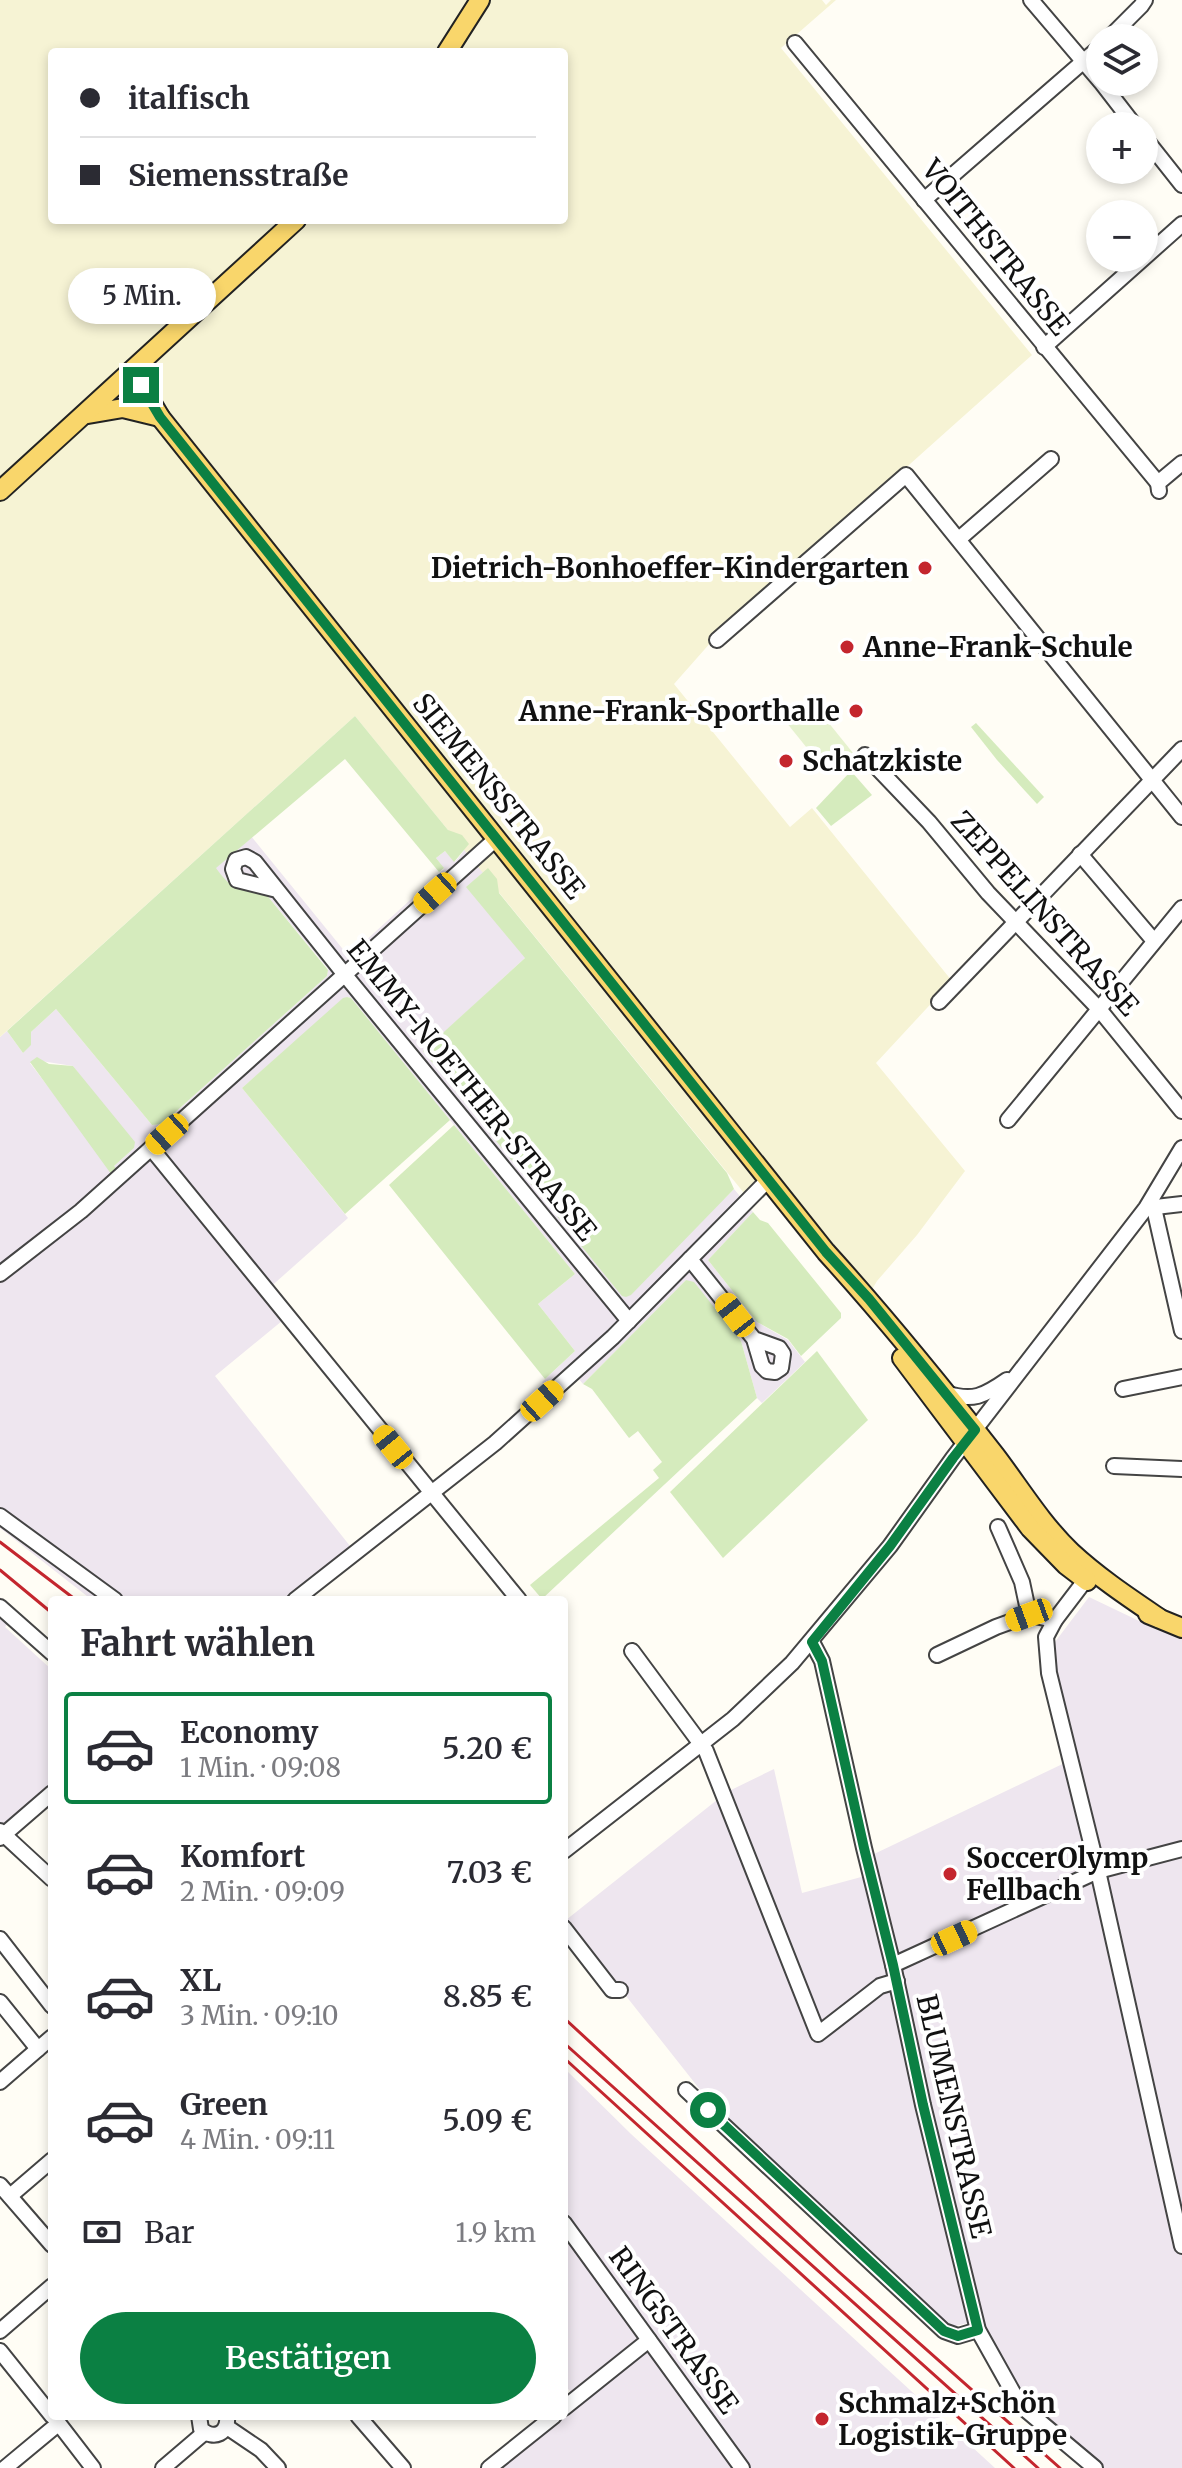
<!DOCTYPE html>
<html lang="de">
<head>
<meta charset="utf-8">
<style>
  :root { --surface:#fff; --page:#f7f7f7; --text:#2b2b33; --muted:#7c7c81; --line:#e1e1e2; --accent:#0b8043 }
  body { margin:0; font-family:Merriweather,serif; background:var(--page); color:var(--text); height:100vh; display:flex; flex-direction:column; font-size:30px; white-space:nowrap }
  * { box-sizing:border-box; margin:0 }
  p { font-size:26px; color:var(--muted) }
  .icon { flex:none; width:44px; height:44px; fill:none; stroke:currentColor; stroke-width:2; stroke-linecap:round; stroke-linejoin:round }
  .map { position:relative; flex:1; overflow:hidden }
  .drawer { position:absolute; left:48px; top:1596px; width:520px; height:824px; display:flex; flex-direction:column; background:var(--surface); border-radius:8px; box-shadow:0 4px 12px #0003 }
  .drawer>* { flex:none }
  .banner { position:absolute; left:48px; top:48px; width:520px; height:176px; border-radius:8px; box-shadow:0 4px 12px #0003; display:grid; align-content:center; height:176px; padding:0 32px; background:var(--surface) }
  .fabs { position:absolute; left:1086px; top:24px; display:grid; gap:16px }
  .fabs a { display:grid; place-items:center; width:72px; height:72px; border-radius:50%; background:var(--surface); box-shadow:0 4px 12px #0003; font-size:40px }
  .end { position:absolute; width:36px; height:36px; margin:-18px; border:10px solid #0b8043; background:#fff; box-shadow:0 0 0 4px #fff }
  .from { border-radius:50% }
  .bubble { position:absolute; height:56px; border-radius:28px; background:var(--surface); box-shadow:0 4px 12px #0003; font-size:26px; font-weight:600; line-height:56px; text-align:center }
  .car { position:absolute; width:24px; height:48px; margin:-24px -12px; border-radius:10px; box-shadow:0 0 6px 2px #0007; background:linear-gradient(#f5c518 24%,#345 0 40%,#f5c518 0 76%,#345 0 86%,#f5c518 0) }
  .banner b { display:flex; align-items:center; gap:28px; height:76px; font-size:30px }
  .banner b+b { border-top:2px solid var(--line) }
  .banner i { width:20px; height:20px; background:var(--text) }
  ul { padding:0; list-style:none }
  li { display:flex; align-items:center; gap:24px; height:112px; margin:0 16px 12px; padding:0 16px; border:4px solid transparent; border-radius:8px }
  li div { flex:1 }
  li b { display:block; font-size:30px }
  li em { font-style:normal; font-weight:600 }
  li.on { border-color:var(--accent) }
  li>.icon { width:72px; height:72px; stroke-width:1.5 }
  h2 { padding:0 32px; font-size:36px; line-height:96px }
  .pay { display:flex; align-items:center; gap:20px; height:88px; padding:0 32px; font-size:30px }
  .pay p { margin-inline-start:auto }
  .action { display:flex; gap:16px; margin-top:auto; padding:16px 32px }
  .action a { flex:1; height:92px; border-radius:48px; background:var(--accent); color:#fff; font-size:32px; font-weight:600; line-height:92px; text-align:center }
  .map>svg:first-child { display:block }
  .industrial { fill:#eee6ef; fill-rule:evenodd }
  .farmland { fill:#f6f3d4; fill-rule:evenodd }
  .green { fill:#d5ebbd }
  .pitch { fill:#e6f2cf }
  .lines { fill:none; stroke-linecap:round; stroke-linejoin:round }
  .minor-casing { stroke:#444; stroke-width:18 }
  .major-casing { stroke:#222; stroke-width:22 }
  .minor { stroke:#fff; stroke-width:14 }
  .major { stroke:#f9d66b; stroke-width:18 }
  .rail { stroke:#c4262e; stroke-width:3 }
  .route { stroke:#0b8043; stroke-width:10 }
  .poi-dot { fill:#c4262e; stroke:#fff; stroke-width:3 }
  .labels { text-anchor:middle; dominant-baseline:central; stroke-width:8; stroke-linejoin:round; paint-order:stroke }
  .street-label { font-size:28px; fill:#111; stroke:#fff }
  .poi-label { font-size:28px; font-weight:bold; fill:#111; stroke:#fff; text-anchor:start }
</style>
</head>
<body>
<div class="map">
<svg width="1182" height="2468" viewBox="0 0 1182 2468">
  <rect width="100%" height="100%" fill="#fffdf5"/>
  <g class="industrial">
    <path d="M251,836L346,953L351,954L444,869L436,858L445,851L455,862L469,844L488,868L467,887L526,957L423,1052L724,1199L734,1189L753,1212L708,1260L757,1322L788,1340L805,1362L762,1403L757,1398L741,1341L686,1280L583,1384L578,1378L556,1398L542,1382L575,1351L538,1304L575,1274L351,998L347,997L242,1088L348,1218L267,1290L288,1316L215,1376L350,1546L284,1600H92L0,1528V1037L7,1031L23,1053L30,1039L31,1032L56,1009L152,1125L162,1124L327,976L328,969L265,893L237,890L231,887L215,868ZM41,1061L73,1066L134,1148L114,1166L56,1097L30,1063Z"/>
    <path d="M0,1597L16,1613L5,1627L52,1670V1785L0,1831Z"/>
    <path d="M1089,1597L1158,1630L1182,1638V2468H1087L1025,2400L1004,2369L981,2320L947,2328L705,2096L566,1920L727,1792L774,1769L802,1893L876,1873L872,1855L1073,1759L1053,1672L1055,1642Z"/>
    <path d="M564,2068L631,2134L995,2468H497L581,2404L564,2384Z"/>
  </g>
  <path class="farmland" d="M0,0H822L826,5L831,0H836L781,48L1032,355L712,641L674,684L790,827L812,808L952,981L876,1063L965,1171L917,1235L877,1281L870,1293L770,1172L744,1193L355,716L0,1037ZM52,52H564V220H52Z"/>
  <g class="green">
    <path d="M355,716L448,830L462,835L469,844L454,862L445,851L436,858L444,868L439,872L345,759L216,868C232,890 238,890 265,893L328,970L327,976L162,1124L152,1125L56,1009L31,1032V1045L23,1053L7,1031Z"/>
    <path d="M976,723L1044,797L1037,804L997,760L971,727Z"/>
    <path d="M851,771L872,795L831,826L816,808Z"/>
    <path d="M488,868L497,879L499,893L727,1173L734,1189L631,1295L626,1297L622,1296L423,1051L525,958L466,887Z"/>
    <path d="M347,997L351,998L450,1120L345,1214L242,1088L343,998Z"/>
    <path d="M37,1057L49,1064L73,1066L135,1142L134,1148L114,1166L120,1173L114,1178L30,1062Z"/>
    <path d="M454,1125L575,1274L538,1304L575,1351L545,1379L389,1185Z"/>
    <path d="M753,1212L760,1220L768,1223L841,1313V1318L801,1356L788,1339L757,1322L708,1260Z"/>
    <path d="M686,1280L694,1282L741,1341L757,1398L542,1599L530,1585L659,1478L653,1470L662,1462L638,1431L629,1438L592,1389L583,1384Z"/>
    <path d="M817,1351L868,1420L723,1558L670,1492Z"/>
  </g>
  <path class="pitch" d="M811,701L853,753L828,774L786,722Z"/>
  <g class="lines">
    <g class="minor-casing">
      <g id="minor">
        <path d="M1031,0L1100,81"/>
        <path d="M1109,38L1141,6L1145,0"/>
        <path d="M795,43L1158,483"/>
        <path d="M1101,82L1135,126"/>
        <path d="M1144,137L1182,185"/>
        <path d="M924,200L1100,47"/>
        <path d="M1044,347L1182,224"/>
        <path d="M1159,491L1158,483L1182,463"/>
        <path d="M959,539L1051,459"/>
        <path d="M717,640L906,475L1182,817"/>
        <path d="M865,755L929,822L988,893L1099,1009L1182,1111"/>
        <path d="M1080,854L1154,941"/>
        <path d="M277,890L237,880L233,869L236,860L246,857L255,862L345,975L629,1321"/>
        <path d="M939,1002L1182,749"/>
        <path d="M1008,1120L1182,908"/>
        <path d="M151,1148L519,1600"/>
        <path d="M1147,1208L1182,1204"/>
        <path d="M1154,1208L1182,1331"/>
        <path d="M690,1259L754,1339L762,1366L767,1371L775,1372L781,1368L783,1354L779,1348L754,1339"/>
        <path d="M0,1274L81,1211L497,838"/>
        <path d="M1123,1389L1182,1377"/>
        <path d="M945,1393C973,1402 984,1396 1007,1380"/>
        <path d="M1114,1466L1182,1469"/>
        <path d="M0,1516L115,1600"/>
        <path d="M998,1527L1022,1582L1029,1615"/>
        <path d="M1090,1574L1055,1620L1046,1637L1049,1673L1098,1871L1182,2246"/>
        <path d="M295,1600L495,1443L613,1337L769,1179"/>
        <path d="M0,1607L52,1653"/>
        <path d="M812,1642L822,1661L864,1848L893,1965L923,2105L978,2330L1020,2405L1095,2468"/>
        <path d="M632,1651L706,1751L818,2034L880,1986L897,1981"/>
        <path d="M937,1655L996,1627L1029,1615L1055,1620"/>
        <path d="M0,1831L52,1879"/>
        <path d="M0,1838L52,1793"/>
        <path d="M564,1851L733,1719L792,1663L890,1546L953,1458L1146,1208L1182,1148"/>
        <path d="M564,1928L612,1990H620"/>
        <path d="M0,1939L52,2006"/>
        <path d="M893,1965L1098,1871L1182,1849"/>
        <path d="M0,2002L38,2049"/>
        <path d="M0,2082L52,2037"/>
        <path d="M686,2090L944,2331L958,2336L978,2330"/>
        <path d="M0,2185L52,2245"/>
        <path d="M10,2196L52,2160"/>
        <path d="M564,2223L742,2468"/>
        <path d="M0,2331L52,2286"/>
        <path d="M0,2351L52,2416"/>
        <path d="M564,2408L649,2340"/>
        <path d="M53,2416L93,2468"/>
        <path d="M199,2416L201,2429C214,2441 229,2433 227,2416"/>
        <path d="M358,2416L403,2468"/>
        <path d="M227,2427L261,2450L278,2468"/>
        <path d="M5,2468L58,2424"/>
        <path d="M163,2468L204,2433"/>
        <path d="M489,2468L554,2416"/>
      </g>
    </g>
    <g class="major-casing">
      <g id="major">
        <path d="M447,52L480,0"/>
        <path d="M127,376L143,388L160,417L826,1252C885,1317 941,1386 995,1455C1020,1488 1041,1523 1071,1552C1098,1577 1128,1597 1159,1618"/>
        <path d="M88,414L123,408L160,417"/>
        <path d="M0,491L296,220"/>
        <path d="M902,1358L1030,1528L1066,1565L1087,1581"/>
        <path d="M1148,1614L1182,1628"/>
      </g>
    </g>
    <use href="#minor" class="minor"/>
    <use href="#major" class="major"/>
    <g class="rail">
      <path d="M0,1542L76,1600"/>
      <path d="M0,1570L52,1613"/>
      <path d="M564,2018L839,2272L1060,2468"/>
      <path d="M564,2043L1038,2468"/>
      <path d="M564,2058L1014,2468"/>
    </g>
  </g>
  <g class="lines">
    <path class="route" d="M141,385L160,417L826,1252L869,1299L975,1430L953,1458L890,1546L812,1642L822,1661L864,1848L893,1965L923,2105L978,2330L958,2336L944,2331L708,2110"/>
  </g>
  <g class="poi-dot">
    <circle cx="925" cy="568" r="8"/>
    <circle cx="847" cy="647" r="8"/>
    <circle cx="856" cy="711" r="8"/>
    <circle cx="786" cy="761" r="8"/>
    <circle cx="950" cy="1874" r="8"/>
    <circle cx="822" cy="2419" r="8"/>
  </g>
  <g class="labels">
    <g class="street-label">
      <text transform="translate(996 247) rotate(51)">VOITHSTRASSE</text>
      <text transform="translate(499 796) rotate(51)">SIEMENSSTRASSE</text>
      <text transform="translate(1045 913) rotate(48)">ZEPPELINSTRASSE</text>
      <text transform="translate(472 1090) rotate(51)">EMMY-NOETHER-STRASSE</text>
      <text transform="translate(954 2116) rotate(77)">BLUMENSTRASSE</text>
      <text transform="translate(674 2330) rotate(54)">RINGSTRASSE</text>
    </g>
    <g class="poi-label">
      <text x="909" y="568" text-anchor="end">Dietrich-Bonhoeffer-Kindergarten</text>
      <text x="863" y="647">Anne-Frank-Schule</text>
      <text x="840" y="711" text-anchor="end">Anne-Frank-Sporthalle</text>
      <text x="802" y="761">Schatzkiste</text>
      <text x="966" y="1858">SoccerOlymp<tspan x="966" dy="32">Fellbach</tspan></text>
      <text x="838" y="2403">Schmalz+Schön<tspan x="838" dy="32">Logistik-Gruppe</tspan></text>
    </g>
  </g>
</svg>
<div class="fabs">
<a><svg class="icon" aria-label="layers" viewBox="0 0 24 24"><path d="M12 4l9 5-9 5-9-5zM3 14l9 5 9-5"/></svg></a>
<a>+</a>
<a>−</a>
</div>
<i class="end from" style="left:708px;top:2110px"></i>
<i class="end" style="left:141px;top:385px"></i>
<div class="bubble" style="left:68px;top:268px;width:148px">5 Min.</div>
<i class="car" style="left:435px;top:893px;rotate:228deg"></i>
<i class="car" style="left:167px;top:1134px;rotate:228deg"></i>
<i class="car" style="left:735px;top:1315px;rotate:322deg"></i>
<i class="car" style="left:542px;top:1401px;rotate:48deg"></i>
<i class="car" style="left:393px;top:1447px;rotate:321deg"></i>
<i class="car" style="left:1029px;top:1615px;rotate:250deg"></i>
<i class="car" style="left:954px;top:1938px;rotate:65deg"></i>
<div class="banner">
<b><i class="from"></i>italfisch</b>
<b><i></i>Siemensstraße</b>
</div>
<section class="drawer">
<h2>Fahrt wählen</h2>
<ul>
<li class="on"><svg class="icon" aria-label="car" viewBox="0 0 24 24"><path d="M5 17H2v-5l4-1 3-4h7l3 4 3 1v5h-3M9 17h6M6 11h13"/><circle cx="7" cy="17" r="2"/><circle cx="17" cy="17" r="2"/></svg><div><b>Economy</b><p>1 Min. · 09:08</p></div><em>5.20 €</em></li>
<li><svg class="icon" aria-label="car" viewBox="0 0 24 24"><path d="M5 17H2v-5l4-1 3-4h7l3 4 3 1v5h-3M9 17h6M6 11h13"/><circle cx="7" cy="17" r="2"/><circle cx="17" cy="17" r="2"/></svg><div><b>Komfort</b><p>2 Min. · 09:09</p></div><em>7.03 €</em></li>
<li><svg class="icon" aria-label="car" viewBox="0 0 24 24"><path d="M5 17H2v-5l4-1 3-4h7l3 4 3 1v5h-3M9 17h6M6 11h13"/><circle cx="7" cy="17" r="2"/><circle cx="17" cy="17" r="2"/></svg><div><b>XL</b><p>3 Min. · 09:10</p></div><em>8.85 €</em></li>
<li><svg class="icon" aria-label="car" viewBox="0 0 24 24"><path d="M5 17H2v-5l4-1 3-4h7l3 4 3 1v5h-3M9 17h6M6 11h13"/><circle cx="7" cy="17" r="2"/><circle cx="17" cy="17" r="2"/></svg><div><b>Green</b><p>4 Min. · 09:11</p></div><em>5.09 €</em></li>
</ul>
<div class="pay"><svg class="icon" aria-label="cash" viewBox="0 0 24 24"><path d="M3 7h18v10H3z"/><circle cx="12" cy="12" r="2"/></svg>Bar<p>1.9 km</p></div>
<div class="action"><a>Bestätigen</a></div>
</section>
</div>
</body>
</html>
